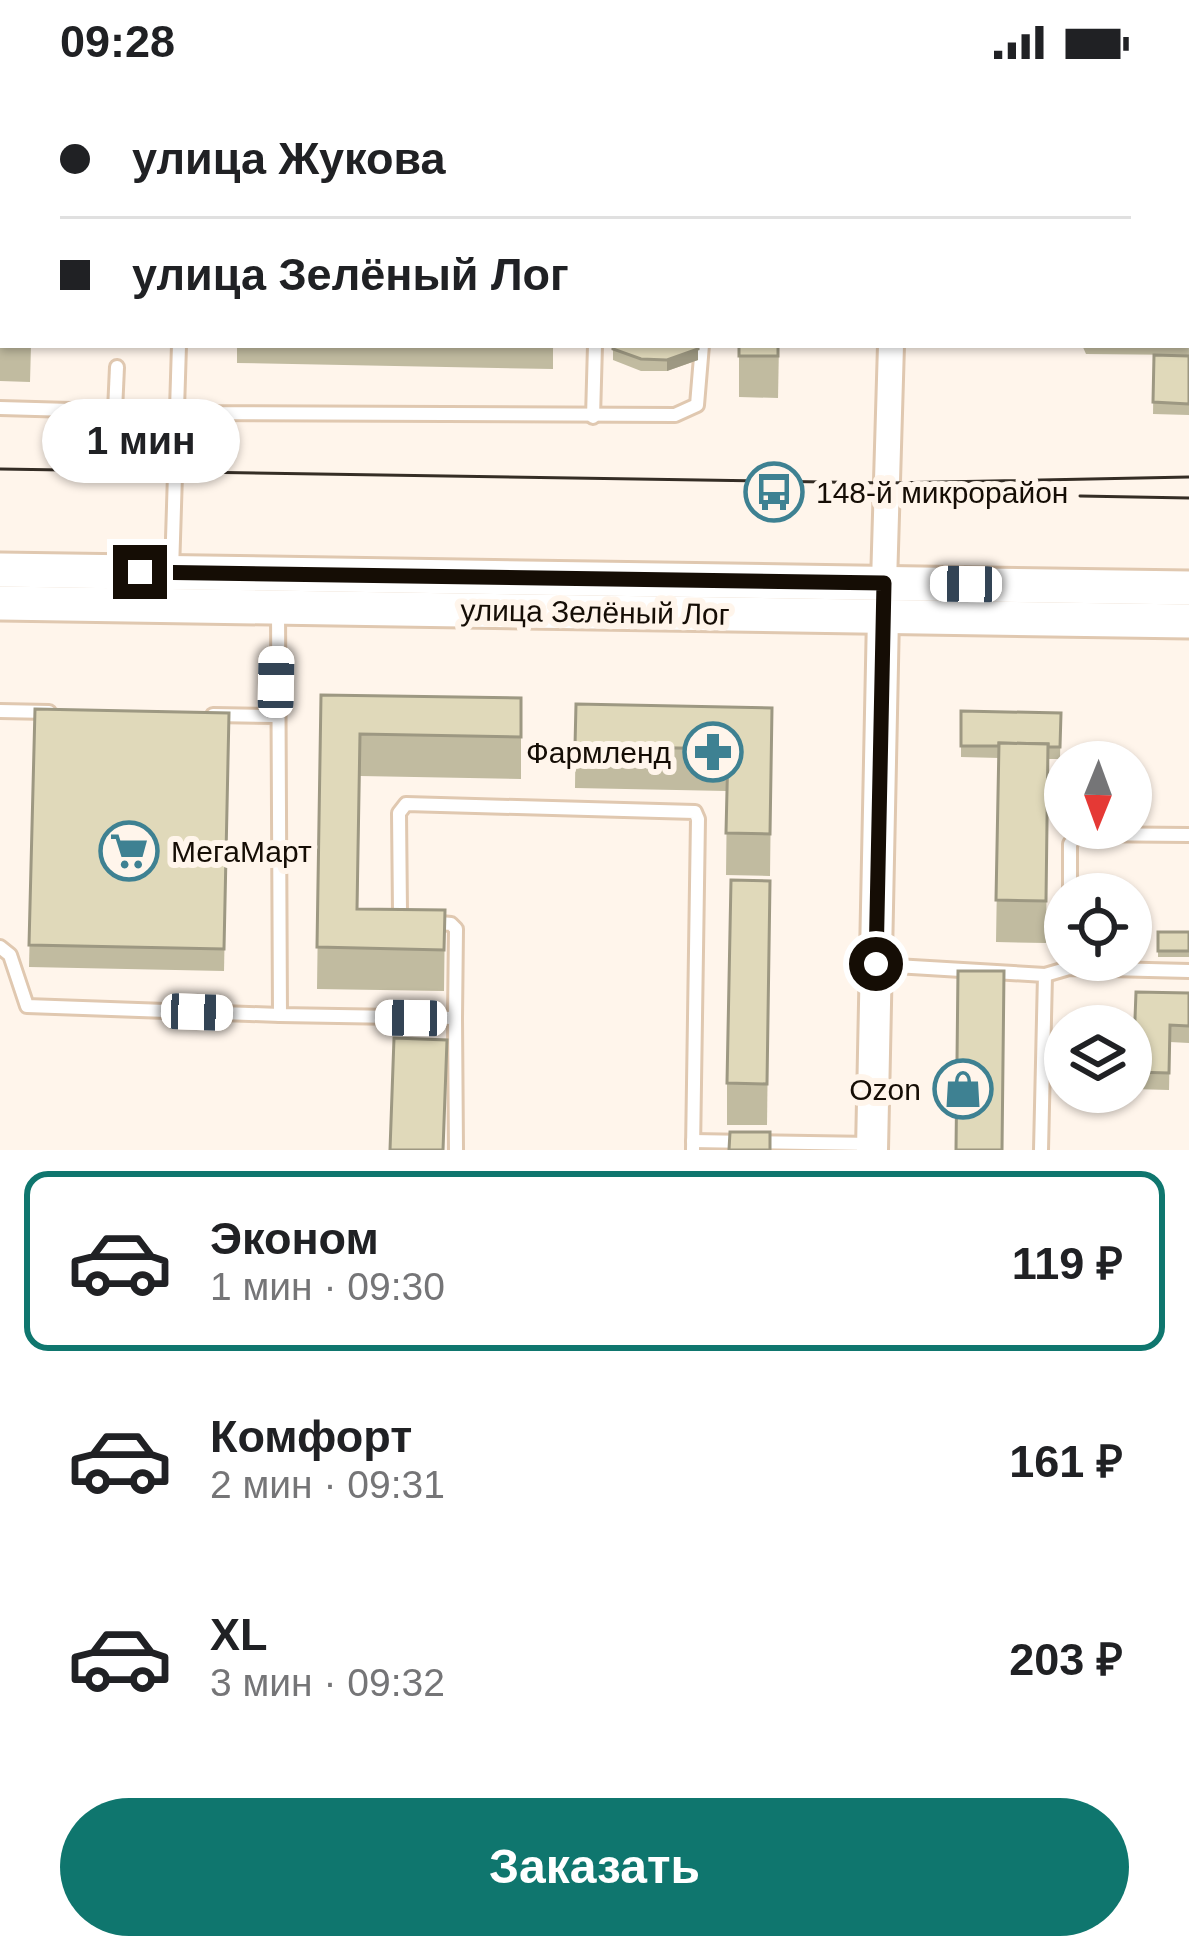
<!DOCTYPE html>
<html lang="ru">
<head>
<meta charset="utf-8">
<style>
  :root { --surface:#fff; --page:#f2f2f2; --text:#202124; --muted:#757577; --line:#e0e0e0; --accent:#0f766e }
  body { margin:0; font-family:Helvetica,sans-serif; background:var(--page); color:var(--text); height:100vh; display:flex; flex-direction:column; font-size:45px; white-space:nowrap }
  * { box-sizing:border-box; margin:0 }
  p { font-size:39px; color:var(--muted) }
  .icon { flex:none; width:66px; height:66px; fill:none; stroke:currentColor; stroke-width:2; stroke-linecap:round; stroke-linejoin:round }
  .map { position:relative; height:1066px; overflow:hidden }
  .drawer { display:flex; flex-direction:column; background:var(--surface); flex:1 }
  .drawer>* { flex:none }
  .banner { position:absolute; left:0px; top:0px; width:1191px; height:264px; box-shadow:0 3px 9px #0004; display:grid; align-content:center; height:264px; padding:0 60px; background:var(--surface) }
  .needle { width:78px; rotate:181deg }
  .fabs { position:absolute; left:1044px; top:657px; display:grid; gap:24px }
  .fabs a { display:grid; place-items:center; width:108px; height:108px; border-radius:50%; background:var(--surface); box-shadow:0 3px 9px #0004; font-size:60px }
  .end { position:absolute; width:54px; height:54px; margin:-27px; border:15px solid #150d05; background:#fff; box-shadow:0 0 0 6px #fff }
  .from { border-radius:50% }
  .bubble { position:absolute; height:84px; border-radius:42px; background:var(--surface); box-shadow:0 3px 9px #0004; font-size:39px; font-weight:700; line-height:84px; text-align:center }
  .car { position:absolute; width:36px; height:72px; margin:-36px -18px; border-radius:15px; box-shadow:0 0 9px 3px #0007; background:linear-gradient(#fff 24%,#345 0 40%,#fff 0 76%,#345 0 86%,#fff 0) }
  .banner b { display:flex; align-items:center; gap:42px; height:114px; font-size:45px }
  .banner b+b { border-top:3px solid var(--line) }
  .banner i { width:30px; height:30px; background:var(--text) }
  ul { padding:21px 0 0; list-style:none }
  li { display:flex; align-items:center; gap:36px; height:180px; margin:0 24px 18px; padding:0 36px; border:6px solid transparent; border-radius:24px }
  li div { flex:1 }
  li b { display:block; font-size:45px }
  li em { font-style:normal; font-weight:700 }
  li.active { border-color:var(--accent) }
  li>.icon { width:108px; height:108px; stroke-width:1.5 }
  .cta { display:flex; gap:24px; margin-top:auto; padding:24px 60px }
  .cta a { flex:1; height:138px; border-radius:72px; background:var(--accent); color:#fff; font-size:48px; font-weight:700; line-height:138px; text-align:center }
  .status { display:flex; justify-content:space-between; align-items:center; height:84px; padding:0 60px; background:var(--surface); direction:ltr }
  .status svg { height:33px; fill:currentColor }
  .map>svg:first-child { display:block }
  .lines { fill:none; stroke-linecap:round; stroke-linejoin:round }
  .service-casing { stroke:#e0c8b0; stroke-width:18 }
  .minor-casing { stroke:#e0c8b0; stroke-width:30 }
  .tertiary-casing { stroke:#e0c8b0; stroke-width:36 }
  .secondary-casing { stroke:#e0c8b0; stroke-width:39 }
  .service { stroke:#fff; stroke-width:12 }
  .minor { stroke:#fff; stroke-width:24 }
  .tertiary { stroke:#fff; stroke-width:30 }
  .secondary { stroke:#fff; stroke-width:33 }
  .tram { stroke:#352d25; stroke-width:3 }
  .wall { fill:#c1bba0 }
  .shaded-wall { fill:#9d9882 }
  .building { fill:#e0d9ba; stroke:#9d9882; stroke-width:3 }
  .route { stroke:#150d05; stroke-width:15 }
  .labels { text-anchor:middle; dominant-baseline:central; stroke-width:12; stroke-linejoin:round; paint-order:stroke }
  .poi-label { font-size:30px; fill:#150d05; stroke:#fff5eb; text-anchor:start }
  .street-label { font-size:30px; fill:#150d05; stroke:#fff5eb }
</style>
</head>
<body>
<div class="status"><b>09:28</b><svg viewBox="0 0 49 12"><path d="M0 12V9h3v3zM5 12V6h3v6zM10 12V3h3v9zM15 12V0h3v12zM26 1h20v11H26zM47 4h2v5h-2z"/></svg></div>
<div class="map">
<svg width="1189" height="1066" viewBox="0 0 1189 1066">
  <rect width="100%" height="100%" fill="#fff5eb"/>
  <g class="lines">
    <g class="service-casing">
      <g id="service">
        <path d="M186,3V0"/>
        <path d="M601,3V0"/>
        <path d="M708,3V0"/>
        <path d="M0,324L177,329L675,331L697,321L702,261"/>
        <path d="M115,327L117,283"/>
        <path d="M593,333L595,261"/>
        <path d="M172,487L179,261"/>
        <path d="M278,525L280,931L455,934L456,845L451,840L430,838"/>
        <path d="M0,627L49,628"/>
        <path d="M213,631L278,632"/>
        <path d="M1070,810V760L1077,750L1189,751"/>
        <path d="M404,835L400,828L399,729L406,720L695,728L698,735L693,1066"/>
        <path d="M0,863L10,871L27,922L280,931"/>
        <path d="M879,881L1045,891L1041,1066"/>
        <path d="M1045,891L1069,884L1189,887"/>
        <path d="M455,934L456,1066"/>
        <path d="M693,1057L872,1060"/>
      </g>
    </g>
    <g class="minor-casing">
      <g id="minor">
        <path d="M861,0L862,3"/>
        <path d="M884,499L891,261"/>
      </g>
    </g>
    <g class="tertiary-casing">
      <path id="tertiary" d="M872,1066L883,532"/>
    </g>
    <g class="secondary-casing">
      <g id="secondary">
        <path d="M0,486L1189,504"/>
        <path d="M0,519L1189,537"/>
      </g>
    </g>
    <use href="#service" class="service"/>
    <use href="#minor" class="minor"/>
    <use href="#tertiary" class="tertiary"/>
    <use href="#secondary" class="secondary"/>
    <g class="tram">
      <path d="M0,385L887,399L1189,393"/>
      <path d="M1080,412L1189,414"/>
    </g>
  </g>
  <g class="wall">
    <path d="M0,0L3,3V261H31L30,298L0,297Z"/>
    <rect x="216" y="0" width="319" height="3"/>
    <path d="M638,0H677V3L638,2Z"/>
    <path d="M1188,196L1189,271L1086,270L1082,261H1188Z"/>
    <path d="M237,261H553V285L237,279Z"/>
    <path d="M613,261L698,276L667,287H641L613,276Z"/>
    <path d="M739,261H779L778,314L739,313Z"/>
    <path d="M1154,271L1189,272V331L1153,330Z"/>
    <path d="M321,611L521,614V695L360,692L358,825L445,826L444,907L317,905Z"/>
    <path d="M576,620L772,624L770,792L726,791L727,707L575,704Z"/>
    <path d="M35,625L229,629L224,887L29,883Z"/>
    <path d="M961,627L1061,629L1060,675H1048L1046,859L996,858L999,674L961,673Z"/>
    <path d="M770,797L767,1041H727V999Z"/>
    <rect x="1158" y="848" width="31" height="25"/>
    <path d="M1136,908L1189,909V959L1170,958L1169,1006L1133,1005Z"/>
  </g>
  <path class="shaded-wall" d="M698,265V276L667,287V276Z"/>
  <g class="building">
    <path d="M0,0H35V3H3V256H0Z"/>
    <rect x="79" y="0" width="19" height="3"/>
    <rect x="216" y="0" width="46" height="3"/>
    <rect x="744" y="0" width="39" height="3"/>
    <rect x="1188" y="196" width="1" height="53"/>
    <path d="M613,261H698V265L667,276L641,275L613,265Z"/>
    <rect x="739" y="261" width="39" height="11"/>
    <path d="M1154,271L1189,272V320L1153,318Z"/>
    <path d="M321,611L521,614V653L360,650L357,825L445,826L444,866L317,863Z"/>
    <path d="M576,620L772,624L770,750L726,749L728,665L575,662Z"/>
    <path d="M35,625L229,629L224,865L29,861Z"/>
    <path d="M961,627L1061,629L1060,663H1048V660L999,659V662H961Z"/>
    <path d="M999,659L1048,660L1046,817L996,816Z"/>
    <path d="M731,796L770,797L767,1000L727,999Z"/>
    <rect x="1158" y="848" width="31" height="19"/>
    <path d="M958,887H1004L1002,1066H956Z"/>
    <path d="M1136,908L1189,909V942L1170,941L1169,989L1133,988Z"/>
    <path d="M394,954L447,956L443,1066H390Z"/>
    <path d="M730,1048H770V1066H729Z"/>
  </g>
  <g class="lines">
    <path class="route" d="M140,488L884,499L876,880"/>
  </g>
  <defs>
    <g id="bus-ring" transform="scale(3)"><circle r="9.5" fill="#fff5eb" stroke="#3e8192" stroke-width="1.5"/><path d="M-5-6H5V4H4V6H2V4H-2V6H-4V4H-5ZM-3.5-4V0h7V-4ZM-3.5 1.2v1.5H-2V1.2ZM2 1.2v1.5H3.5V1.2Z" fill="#3e8192"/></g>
    <g id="pharmacy-ring" transform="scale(3)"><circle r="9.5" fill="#fff5eb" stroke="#3e8192" stroke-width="1.5"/><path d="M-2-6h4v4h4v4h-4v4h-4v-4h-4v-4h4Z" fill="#3e8192"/></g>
    <g id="supermarket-ring" transform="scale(3)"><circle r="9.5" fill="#fff5eb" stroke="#3e8192" stroke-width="1.5"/><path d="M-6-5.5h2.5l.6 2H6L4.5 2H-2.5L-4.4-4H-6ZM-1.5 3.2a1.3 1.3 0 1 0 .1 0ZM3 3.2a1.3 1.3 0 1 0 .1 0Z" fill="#3e8192"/></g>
    <g id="shop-ring" transform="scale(3)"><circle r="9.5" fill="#fff5eb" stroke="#3e8192" stroke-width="1.5"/><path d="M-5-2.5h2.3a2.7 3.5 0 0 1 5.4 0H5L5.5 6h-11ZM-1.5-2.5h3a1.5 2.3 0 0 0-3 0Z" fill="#3e8192"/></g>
  </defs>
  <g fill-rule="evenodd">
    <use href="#bus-ring" x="774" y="408"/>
    <use href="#pharmacy-ring" x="713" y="668"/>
    <use href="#supermarket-ring" x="129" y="767"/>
    <use href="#shop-ring" x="963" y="1005"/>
  </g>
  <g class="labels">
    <g class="poi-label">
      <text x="816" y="408">148-й микрорайон</text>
      <text x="671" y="668" text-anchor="end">Фармленд</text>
      <text x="171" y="767">МегаМарт</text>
      <text x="921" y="1005" text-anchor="end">Ozon</text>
    </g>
    <g class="street-label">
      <text transform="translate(595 528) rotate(1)">улица Зелёный Лог</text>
    </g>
  </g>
</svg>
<div class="fabs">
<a><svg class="needle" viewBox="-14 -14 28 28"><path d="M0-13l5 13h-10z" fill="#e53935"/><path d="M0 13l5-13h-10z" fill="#757577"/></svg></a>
<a><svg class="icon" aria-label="locate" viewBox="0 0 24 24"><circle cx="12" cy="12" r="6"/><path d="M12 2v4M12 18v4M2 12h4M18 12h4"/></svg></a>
<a><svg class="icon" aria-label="layers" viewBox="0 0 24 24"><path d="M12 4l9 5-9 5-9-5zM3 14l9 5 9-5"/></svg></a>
</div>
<i class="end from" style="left:876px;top:880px"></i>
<i class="end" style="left:140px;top:488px"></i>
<div class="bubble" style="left:42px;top:315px;width:198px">1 мин</div>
<i class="car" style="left:966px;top:500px;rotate:271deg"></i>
<i class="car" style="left:276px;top:598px;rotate:1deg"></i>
<i class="car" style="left:197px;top:928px;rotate:92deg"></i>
<i class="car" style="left:411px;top:934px;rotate:271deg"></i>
<div class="banner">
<b><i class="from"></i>улица Жукова</b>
<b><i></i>улица Зелёный Лог</b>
</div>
</div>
<section class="drawer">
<ul>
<li class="active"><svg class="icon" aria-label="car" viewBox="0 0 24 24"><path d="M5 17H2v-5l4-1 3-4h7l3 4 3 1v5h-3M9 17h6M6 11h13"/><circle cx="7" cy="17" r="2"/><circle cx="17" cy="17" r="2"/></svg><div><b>Эконом</b><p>1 мин · 09:30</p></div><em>119 ₽</em></li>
<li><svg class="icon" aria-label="car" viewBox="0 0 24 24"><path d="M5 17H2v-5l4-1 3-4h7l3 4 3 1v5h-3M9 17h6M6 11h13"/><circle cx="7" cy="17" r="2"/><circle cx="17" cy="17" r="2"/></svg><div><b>Комфорт</b><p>2 мин · 09:31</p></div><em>161 ₽</em></li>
<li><svg class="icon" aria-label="car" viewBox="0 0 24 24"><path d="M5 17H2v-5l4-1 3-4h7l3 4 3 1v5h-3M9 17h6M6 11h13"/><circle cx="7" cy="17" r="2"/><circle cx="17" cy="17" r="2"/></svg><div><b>XL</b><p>3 мин · 09:32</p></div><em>203 ₽</em></li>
</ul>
<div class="cta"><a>Заказать</a></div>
</section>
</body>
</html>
